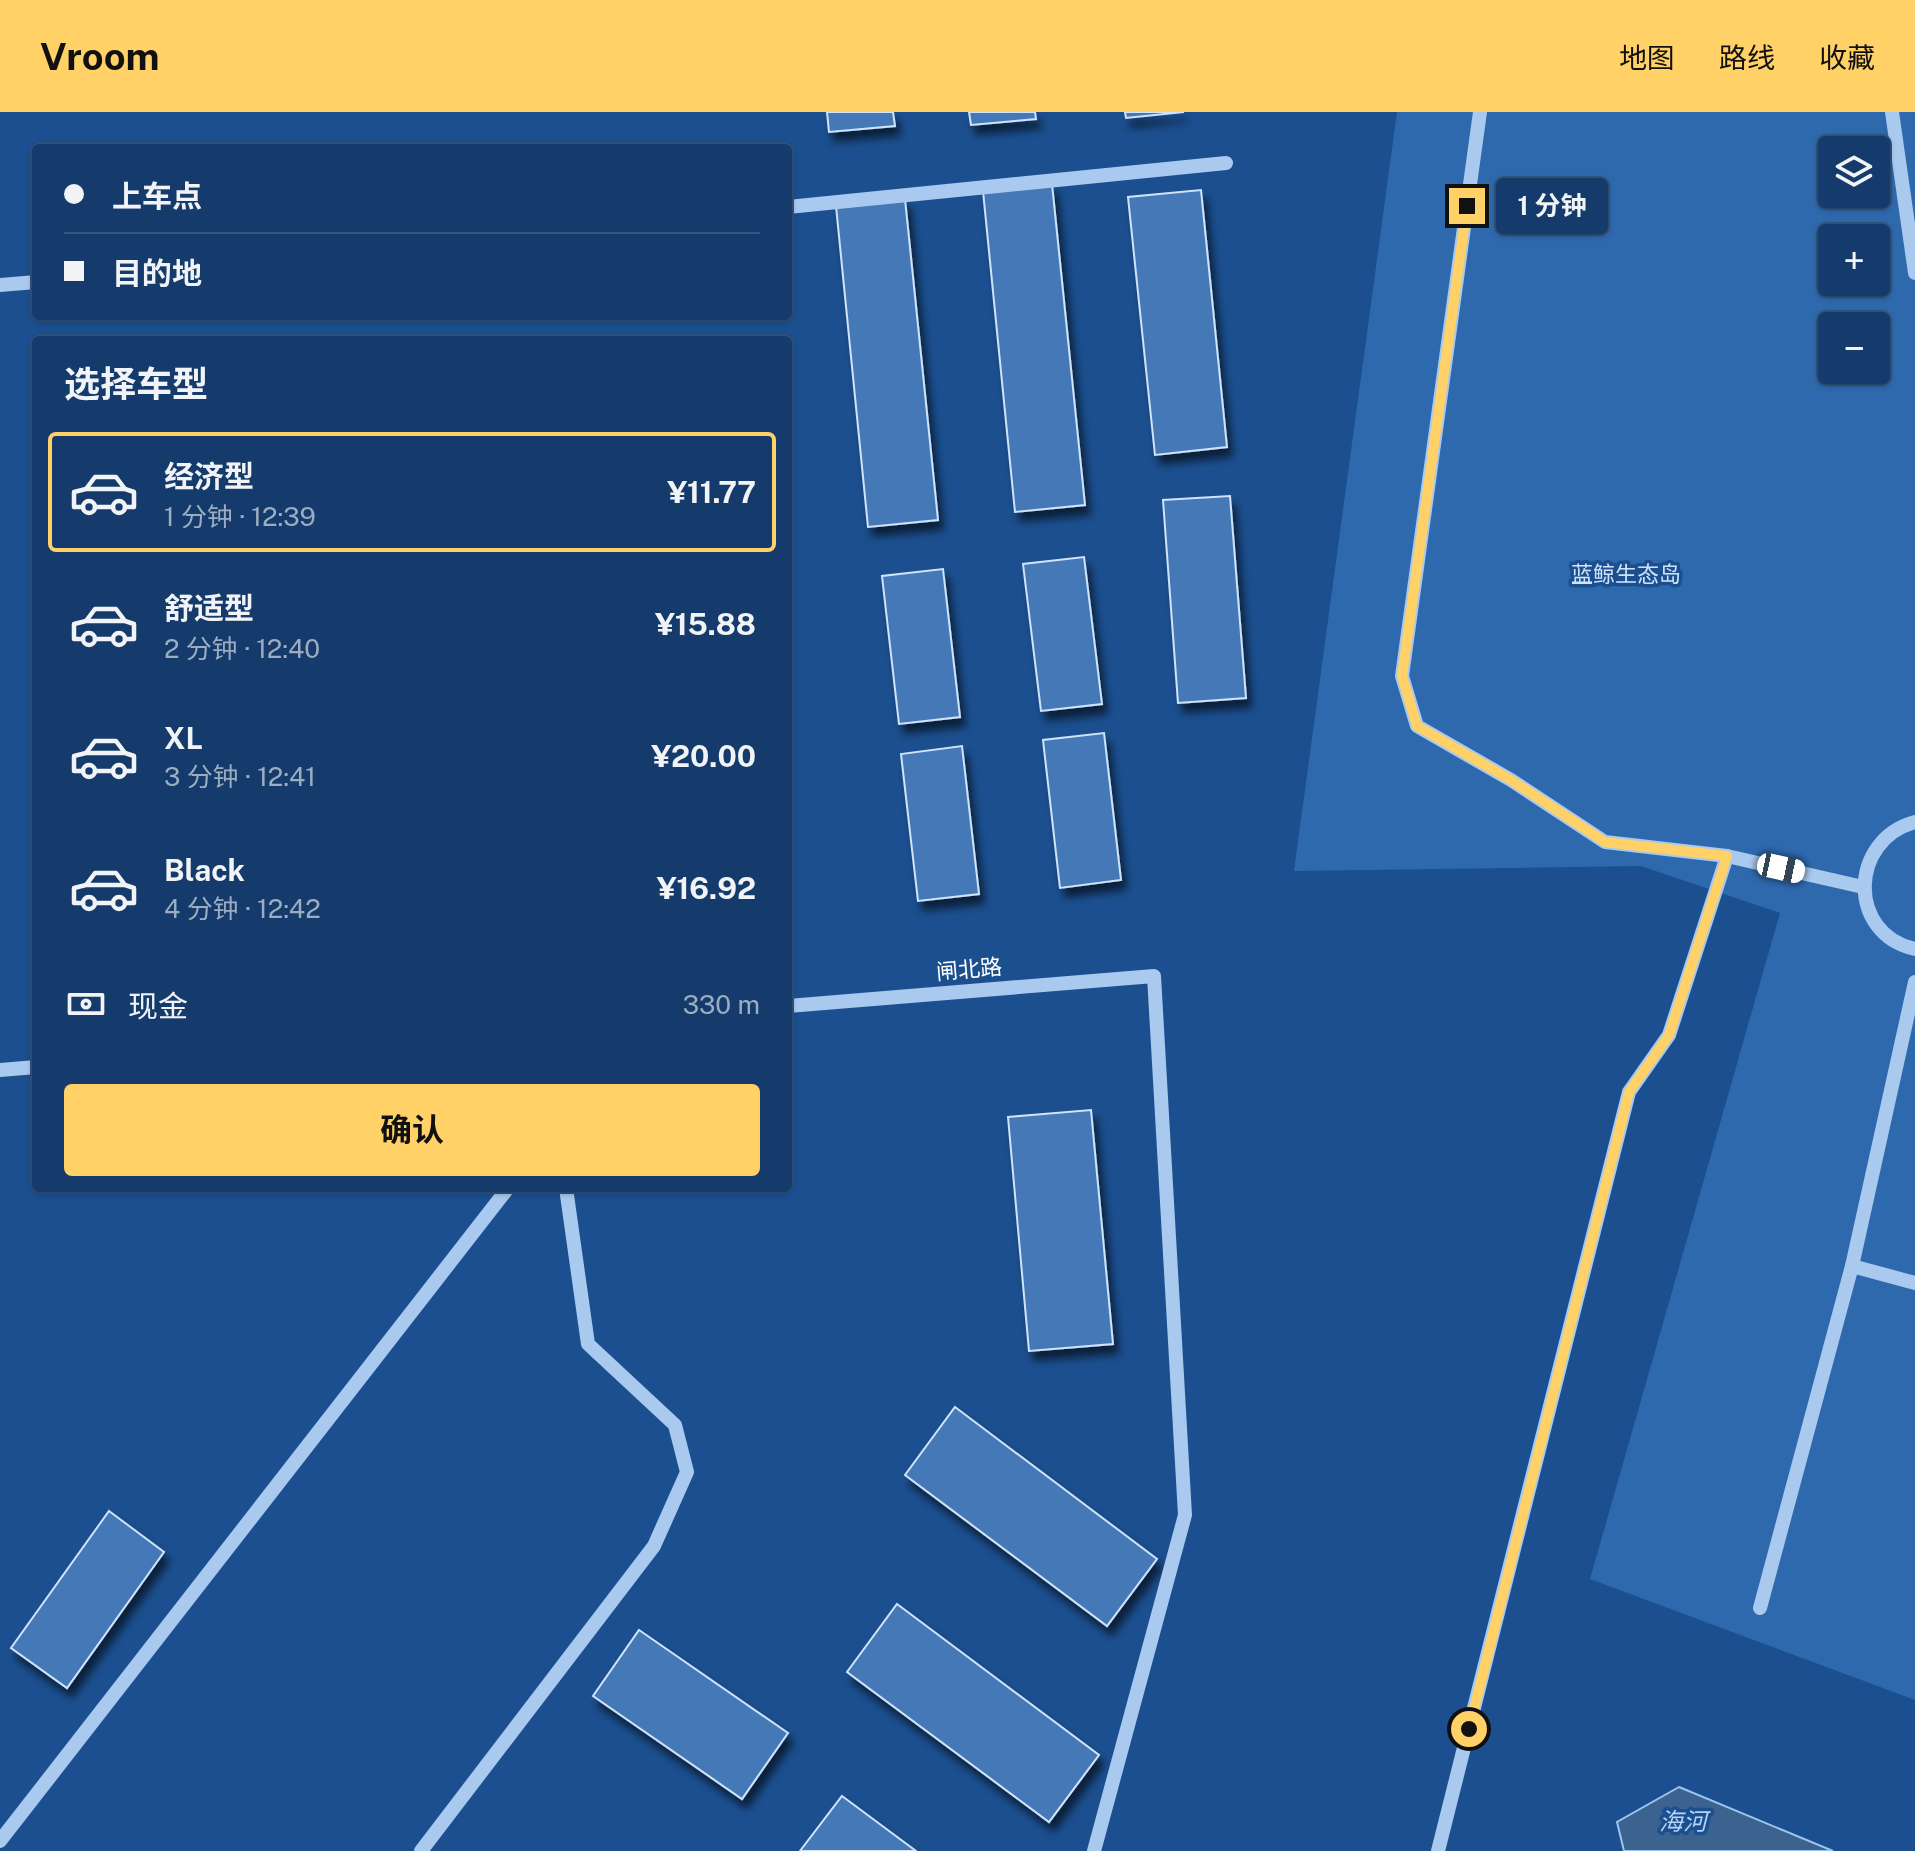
<!DOCTYPE html>
<html lang="zh">
<head>
<meta charset="utf-8">
<style>
  :root { --surface:#143b6b; --page:#214673; --text:#f1f3f6; --muted:#9dadc1; --line:#33557e; --accent:#ffd166 }
  body { margin:0; font-family:"Public Sans","Noto Sans SC",sans-serif; background:var(--page); color:var(--text); height:100vh; display:flex; flex-direction:column; font-size:30px; white-space:nowrap }
  * { box-sizing:border-box; margin:0 }
  p { font-size:26px; color:var(--muted) }
  .icon { flex:none; width:44px; height:44px; fill:none; stroke:currentColor; stroke-width:2; stroke-linecap:round; stroke-linejoin:round }
  .map { position:relative; flex:1; overflow:hidden }
  .sheet { position:absolute; left:32px; top:224px; width:760px; height:856px; display:flex; flex-direction:column; background:var(--surface); border-radius:8px; box-shadow:0 2px 6px #0004,0 0 0 2px var(--line) }
  .sheet>* { flex:none }
  .top-card { position:absolute; left:32px; top:32px; width:760px; height:176px; border-radius:8px; box-shadow:0 2px 6px #0004,0 0 0 2px var(--line); display:grid; align-content:center; height:176px; padding:0 32px; background:var(--surface) }
  .fabs { position:absolute; left:1818px; top:24px; display:grid; gap:16px }
  .fabs a { display:grid; place-items:center; width:72px; height:72px; border-radius:8px; background:var(--surface); box-shadow:0 2px 6px #0004,0 0 0 2px var(--line); font-size:40px }
  .end { position:absolute; width:36px; height:36px; margin:-18px; border:10px solid #ffd166; background:#111; box-shadow:0 0 0 4px #111 }
  .from { border-radius:50% }
  .bubble { position:absolute; height:56px; border-radius:8px; background:var(--surface); box-shadow:0 2px 6px #0004,0 0 0 2px var(--line); font-size:26px; font-weight:700; line-height:56px; text-align:center }
  .car { position:absolute; width:24px; height:48px; margin:-24px -12px; border-radius:10px; box-shadow:0 0 6px 2px #0007; background:linear-gradient(#fff 24%,#345 0 40%,#fff 0 76%,#345 0 86%,#fff 0) }
  .top-card b { display:flex; align-items:center; gap:28px; height:76px; font-size:30px }
  .top-card b+b { border-top:2px solid var(--line) }
  .top-card i { width:20px; height:20px; background:var(--text) }
  ul { padding:0; list-style:none }
  li { display:flex; align-items:center; gap:24px; height:120px; margin:0 16px 12px; padding:0 16px; border:4px solid transparent; border-radius:8px }
  li div { flex:1 }
  li b { display:block; font-size:30px }
  li em { font-style:normal; font-weight:700 }
  li.active { border-color:var(--accent) }
  li>.icon { width:72px; height:72px; stroke-width:1.5 }
  h2 { padding:0 32px; font-size:36px; line-height:96px }
  .pay { display:flex; align-items:center; gap:20px; height:88px; padding:0 32px; font-size:30px }
  .pay p { margin-inline-start:auto }
  .action { display:flex; gap:16px; margin-top:auto; padding:16px 32px }
  .action a { flex:1; height:92px; border-radius:8px; background:var(--accent); color:#111; font-size:32px; font-weight:700; line-height:92px; text-align:center }
  header { display:flex; align-items:center; gap:48px; box-sizing:border-box; height:112px; padding:0 40px; background:var(--accent); color:#111 }
  header strong { font-size:38px }
  nav { display:flex; gap:44px; margin-inline-start:auto; font-size:28px }
  .map>svg:first-child { display:block }
  .green { fill:#2e69ad; fill-rule:evenodd }
  .water { fill:#3c6290; stroke:#9cc4f0; stroke-width:2 }
  .building { fill:#4478b7; stroke:#cfe3fa; stroke-width:2; filter:url(#shadow) }
  .lines { fill:none; stroke-linecap:round; stroke-linejoin:round }
  .minor { stroke:#a9c9ee; stroke-width:14 }
  .route { stroke:#ffd166; stroke-width:10 }
  .labels { text-anchor:middle; dominant-baseline:central; stroke-width:7; stroke-linejoin:round; paint-order:stroke }
  .park-label { font-size:22px; fill:#cfe3fa; stroke:#1b4f8f }
  .street-label { font-size:22px; fill:#fff; stroke:#1b4f8f }
  .water-label { font-size:24px; font-style:italic; fill:#b5d3f5; stroke:#1b4f8f }
</style>
</head>
<body>
<header>
<strong>Vroom</strong>
<nav><a>地图</a><a>路线</a><a>收藏</a></nav>
</header>
<div class="map">
<svg width="1915" height="1739" viewBox="0 0 1915 1739">
  <defs>
    <filter id="shadow"><feDropShadow dx="5" dy="9" stdDeviation="4" flood-color="#0009"/></filter>
  </defs>
  <rect width="100%" height="100%" fill="#1b4f8f"/>
  <path class="green" d="M1397,0H1915V1588L1590,1467L1780,801L1641,754L1294,759ZM1832,38H1876V82H1832ZM1832,126H1876V170H1832ZM1832,214H1876V258H1832Z"/>
  <path class="water" d="M1679,1675L1833,1739H1624L1617,1710Z"/>
  <g class="building">
    <path d="M827,0H893L895,14L829,20Z"/>
    <path d="M969,0H1035L1036,7L971,13Z"/>
    <path d="M1125,0H1184L1126,6Z"/>
    <path d="M1052,72L1085,393L1015,400L983,79Z"/>
    <path d="M1201,78L1227,335L1155,343L1128,85Z"/>
    <path d="M905,87L938,408L868,415L836,94Z"/>
    <path d="M1230,384L1246,586L1178,591L1163,388Z"/>
    <path d="M1084,445L1102,592L1041,599L1023,452Z"/>
    <path d="M943,457L960,605L899,612L882,464Z"/>
    <path d="M1104,621L1121,768L1060,776L1043,628Z"/>
    <path d="M962,634L979,782L918,789L901,642Z"/>
    <path d="M1091,998L1113,1232L1029,1239L1008,1005Z"/>
    <path d="M955,1295L1157,1447L1107,1514L905,1363Z"/>
    <path d="M109,1399L164,1440L67,1576L11,1536Z"/>
    <path d="M897,1492L1099,1643L1049,1710L847,1560Z"/>
    <path d="M639,1518L788,1621L742,1687L593,1584Z"/>
    <path d="M842,1684L916,1739H800Z"/>
  </g>
  <g class="lines">
    <g class="minor">
      <path d="M1480,0L1402,564L1417,614L1511,668L1605,730L1727,744L1863,775"/>
      <path d="M1892,0L1915,161"/>
      <path d="M788,95L1226,51"/>
      <path d="M0,173L36,170"/>
      <path d="M1915,710C1849,728 1847,822 1915,837"/>
      <path d="M1915,870L1852,1154L1915,1171"/>
      <path d="M788,894L1154,864L1185,1403L1094,1739"/>
      <path d="M0,958L36,955"/>
      <path d="M1760,1496L1852,1154"/>
      <path d="M0,1729L508,1076"/>
      <path d="M421,1739L654,1434L687,1360L675,1313L588,1232L566,1076"/>
      <path d="M1438,1739L1629,980L1669,923L1727,744"/>
    </g>
  </g>
  <g class="lines">
    <path class="route" d="M1467,94L1402,564L1417,614L1511,668L1605,730L1727,744L1669,923L1629,980L1469,1617"/>
  </g>
  <g class="labels">
    <g class="park-label">
      <text x="1626" y="462">蓝鲸生态岛</text>
    </g>
    <g class="street-label">
      <text transform="translate(969 857) rotate(-5)">闸北路</text>
    </g>
    <g class="water-label">
      <text x="1683" y="1709">海河</text>
    </g>
  </g>
</svg>
<div class="fabs">
<a><svg class="icon" aria-label="layers" viewBox="0 0 24 24"><path d="M12 4l9 5-9 5-9-5zM3 14l9 5 9-5"/></svg></a>
<a>+</a>
<a>−</a>
</div>
<i class="end from" style="left:1469px;top:1617px"></i>
<i class="end" style="left:1467px;top:94px"></i>
<div class="bubble" style="left:1496px;top:66px;width:112px">1 分钟</div>
<i class="car" style="left:1781px;top:756px;rotate:102deg"></i>
<div class="top-card">
<b><i class="from"></i>上车点</b>
<b><i></i>目的地</b>
</div>
<section class="sheet">
<h2>选择车型</h2>
<ul>
<li class="active"><svg class="icon" aria-label="car" viewBox="0 0 24 24"><path d="M5 17H2v-5l4-1 3-4h7l3 4 3 1v5h-3M9 17h6M6 11h13"/><circle cx="7" cy="17" r="2"/><circle cx="17" cy="17" r="2"/></svg><div><b>经济型</b><p>1 分钟 · 12:39</p></div><em>¥11.77</em></li>
<li><svg class="icon" aria-label="car" viewBox="0 0 24 24"><path d="M5 17H2v-5l4-1 3-4h7l3 4 3 1v5h-3M9 17h6M6 11h13"/><circle cx="7" cy="17" r="2"/><circle cx="17" cy="17" r="2"/></svg><div><b>舒适型</b><p>2 分钟 · 12:40</p></div><em>¥15.88</em></li>
<li><svg class="icon" aria-label="car" viewBox="0 0 24 24"><path d="M5 17H2v-5l4-1 3-4h7l3 4 3 1v5h-3M9 17h6M6 11h13"/><circle cx="7" cy="17" r="2"/><circle cx="17" cy="17" r="2"/></svg><div><b>XL</b><p>3 分钟 · 12:41</p></div><em>¥20.00</em></li>
<li><svg class="icon" aria-label="car" viewBox="0 0 24 24"><path d="M5 17H2v-5l4-1 3-4h7l3 4 3 1v5h-3M9 17h6M6 11h13"/><circle cx="7" cy="17" r="2"/><circle cx="17" cy="17" r="2"/></svg><div><b>Black</b><p>4 分钟 · 12:42</p></div><em>¥16.92</em></li>
</ul>
<div class="pay"><svg class="icon" aria-label="cash" viewBox="0 0 24 24"><path d="M3 7h18v10H3z"/><circle cx="12" cy="12" r="2"/></svg>现金<p>330 m</p></div>
<div class="action"><a>确认</a></div>
</section>
</div>
</body>
</html>
